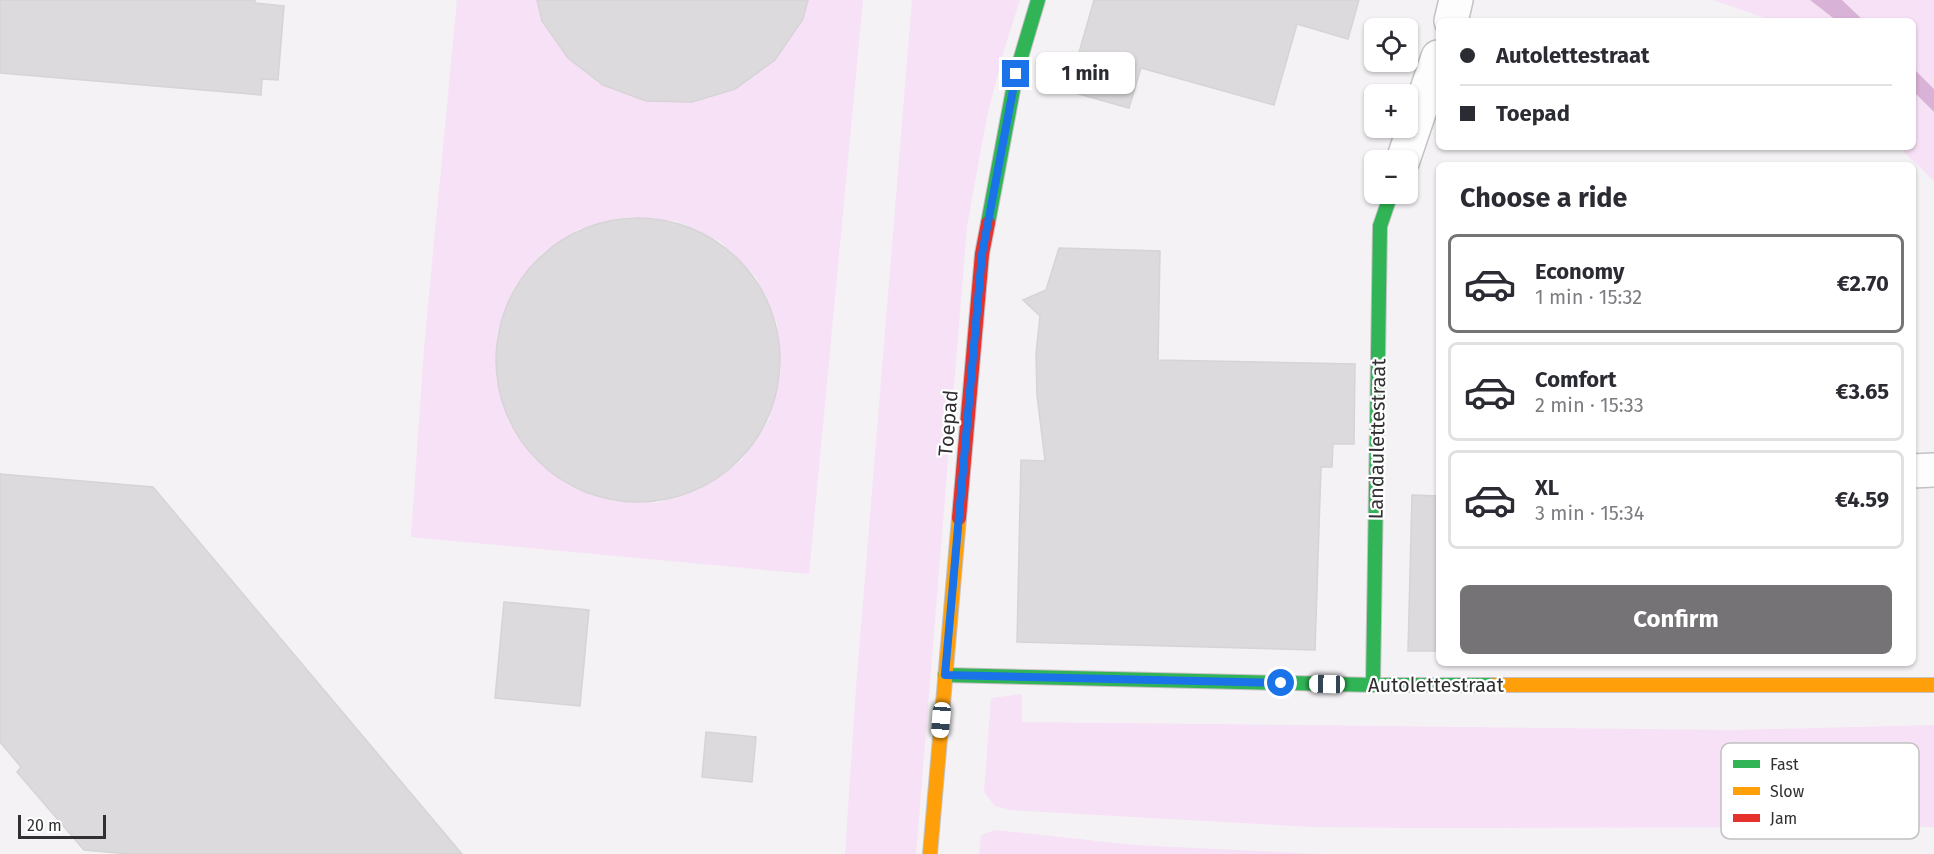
<!DOCTYPE html>
<html lang="en">
<head>
<meta charset="utf-8">
<style>
  :root { --surface:#fff; --page:#f2f2f3; --text:#2b2b33; --muted:#7c7c81; --line:#e1e1e2; --accent:#757375 }
  body { margin:0; font-family:"Fira Sans",sans-serif; background:var(--page); color:var(--text); height:100vh; display:flex; flex-direction:column; font-size:22px; white-space:nowrap }
  * { box-sizing:border-box; margin:0 }
  p { font-size:20px; color:var(--muted) }
  .icon { flex:none; width:33px; height:33px; fill:none; stroke:currentColor; stroke-width:2; stroke-linecap:round; stroke-linejoin:round }
  .map { position:relative; flex:1; overflow:hidden }
  .sheet { position:absolute; left:1436px; top:162px; width:480px; height:504px; display:flex; flex-direction:column; background:var(--surface); border-radius:9px; box-shadow:0 2px 4px #0004 }
  .sheet>* { flex:none }
  .banner { position:absolute; left:1436px; top:18px; width:480px; height:132px; border-radius:9px; box-shadow:0 2px 4px #0004; display:grid; align-content:center; height:132px; padding:0 24px; background:var(--surface) }
  .buttons { position:absolute; left:1364px; top:18px; display:grid; gap:12px }
  .buttons a { display:grid; place-items:center; width:54px; height:54px; border-radius:9px; background:var(--surface); box-shadow:0 2px 4px #0004; font-size:30px }
  .scale { position:absolute; left:18px; bottom:15px; width:88px; box-sizing:border-box; padding-left:6px; border:3px solid #312f31; border-top:0; font-size:16px; line-height:21px; white-space:nowrap; color:#312f31; -webkit-text-stroke:4px #fff; paint-order:stroke }
  .end { position:absolute; width:27px; height:27px; margin:-14px; border:8px solid #1a73e8; background:#fff; box-shadow:0 0 0 3px #fff }
  .from { border-radius:50% }
  .bubble { position:absolute; height:42px; border-radius:9px; background:var(--surface); box-shadow:0 2px 4px #0004; font-size:20px; font-weight:700; line-height:42px; text-align:center }
  .car { position:absolute; width:18px; height:36px; margin:-18px -9px; border-radius:8px; box-shadow:0 0 4px 2px #0007; background:linear-gradient(#fff 24%,#345 0 40%,#fff 0 76%,#345 0 86%,#fff 0) }
  .banner b { display:flex; align-items:center; gap:21px; height:57px; font-size:22px }
  .banner b+b { border-top:2px solid var(--line) }
  .banner i { width:15px; height:15px; background:var(--text) }
  ul { padding:0; list-style:none }
  li { display:flex; align-items:center; gap:18px; height:99px; margin:0 12px 9px; padding:0 12px; border:3px solid var(--line); border-radius:9px }
  li div { flex:1 }
  li b { display:block; font-size:22px }
  li em { font-style:normal; font-weight:700 }
  li.selected { border-color:var(--accent) }
  li>.icon { width:54px; height:54px; stroke-width:1.5 }
  h2 { padding:0 24px; font-size:27px; line-height:72px }
  .cta { display:flex; gap:12px; margin-top:auto; padding:12px 24px }
  .cta a { flex:1; height:69px; border-radius:9px; background:var(--accent); color:#fff; font-size:24px; font-weight:700; line-height:69px; text-align:center }
  .map>svg:first-child { display:block }
  .green { fill:#f7e1f6; fill-rule:evenodd }
  .water { fill:#d9b3d7 }
  .building { fill:#dcdadc; stroke:#d6d4d6; stroke-width:1.5 }
  .lines { fill:none; stroke-linecap:round; stroke-linejoin:round }
  .street-casing { stroke:#c4c2c4; stroke-width:36 }
  .fast-casing { stroke:#c4c2c4; stroke-width:16 }
  .slow-casing { stroke:#c4c2c4; stroke-width:16 }
  .jam-casing { stroke:#c4c2c4; stroke-width:16 }
  .street { stroke:#fdfdfd; stroke-width:33 }
  .fast { stroke:#30b455; stroke-width:14 }
  .slow { stroke:#ff9f0a; stroke-width:14 }
  .jam { stroke:#e5322d; stroke-width:14 }
  .route { stroke:#1a73e8; stroke-width:8 }
  .labels { text-anchor:middle; dominant-baseline:central; stroke-width:4.5; stroke-linejoin:round; paint-order:stroke }
  .street-label { font-size:20px; fill:#312f31; stroke:#fff }
  .key { fill:#fff; stroke:#c1c1c1; stroke-width:1.5 }
  .key-label { font-size:16px; fill:#312f31 }
</style>
</head>
<body>
<div class="map">
<svg width="1934" height="854" viewBox="0 0 1934 854">
  <rect width="100%" height="100%" fill="#f4f2f4"/>
  <g class="green">
    <path d="M457,0H537L542,21L568,58L603,85L646,101L691,102L735,89L808,0H863L809,574L411,537L424,348ZM627,217L676,221L721,242L756,277L777,323L781,372L769,420L741,461L700,489L657,503L612,501L569,486L534,459L508,421L496,377L497,332L513,290L541,254L579,229Z"/>
    <path d="M912,0H1020L1004,50L987,116L967,226L916,854H845L856,688Z"/>
    <path d="M1713,0H1810L1837,21H1768L1765,18Z"/>
    <path d="M1842,0H1934V89L1913,68L1912,21H1864Z"/>
    <path d="M1913,91L1934,112V181L1899,147H1912Z"/>
    <path d="M1022,694V722L1733,730L1934,725V827L1422,828L1311,827L1009,810L995,806L984,792L991,698Z"/>
    <path d="M995,830L1134,845L1318,854H979L981,835Z"/>
  </g>
  <g class="water">
    <path d="M1810,0H1842L1864,21H1837Z"/>
    <path d="M1913,68L1934,89V112L1913,91Z"/>
  </g>
  <g class="building">
    <path d="M0,0H255V3L284,6L278,80L262,79L261,95L0,73Z"/>
    <path d="M537,0H808L803,19L775,60L735,89L692,102L646,101L603,85L568,58L542,21Z"/>
    <path d="M1094,0H1359L1348,39L1297,24L1274,105L1141,68L1129,108L1068,91Z"/>
    <circle cx="638" cy="360" r="142"/>
    <path d="M1059,248L1160,251L1158,360L1355,364L1354,444H1333L1332,467H1321L1315,650L1017,642L1021,460L1045,461L1037,395L1036,354L1040,316L1023,300L1046,290Z"/>
    <path d="M0,474L153,487L462,854H129L84,850L17,772L21,767L0,742Z"/>
    <path d="M1412,495L1438,496V651H1408Z"/>
    <path d="M504,602L589,610L580,706L495,698Z"/>
    <path d="M706,732L756,737L752,782L702,777Z"/>
  </g>
  <g class="lines">
    <g class="street-casing">
      <g id="street">
        <path d="M1451,21L1456,0"/>
        <path d="M1403,160L1438,57"/>
        <path d="M1912,471L1934,470"/>
      </g>
    </g>
    <g class="fast-casing">
      <g id="fast">
        <path d="M988,223L1016,74L1038,0"/>
        <path d="M945,675L1373,685H1495"/>
        <path d="M1373,685L1380,226L1391,194"/>
      </g>
    </g>
    <g class="slow-casing">
      <g id="slow">
        <path d="M1495,685H1934"/>
        <path d="M930,854L959,518"/>
      </g>
    </g>
    <g class="jam-casing">
      <path id="jam" d="M959,518L982,254L988,223"/>
    </g>
    <use href="#street" class="street"/>
    <use href="#fast" class="fast"/>
    <use href="#slow" class="slow"/>
    <use href="#jam" class="jam"/>
  </g>
  <g class="lines">
    <path class="route" d="M1016,74L982,254L945,675L1281,683"/>
  </g>
  <g class="labels">
    <g class="street-label">
      <text transform="translate(948 423) rotate(-85)">Toepad</text>
      <text transform="translate(1377 439) rotate(-89)">Landaulettestraat</text>
      <text x="1436" y="685">Autolettestraat</text>
    </g>
  </g>
  <rect x="1721" y="743" width="198" height="96" rx="9" class="key"/>
  <rect x="1733" y="760" width="27" height="8" fill="#30b455"/>
  <rect x="1733" y="787" width="27" height="8" fill="#ff9f0a"/>
  <rect x="1733" y="814" width="27" height="8" fill="#e5322d"/>
  <g class="key-label">
    <text x="1770" y="770">Fast</text>
    <text x="1770" y="797">Slow</text>
    <text x="1770" y="824">Jam</text>
  </g>
</svg>
<div class="buttons">
<a><svg class="icon" aria-label="locate" viewBox="0 0 24 24"><circle cx="12" cy="12" r="6"/><path d="M12 2v4M12 18v4M2 12h4M18 12h4"/></svg></a>
<a>+</a>
<a>−</a>
</div>
<div class="scale">20 m</div>
<i class="end from" style="left:1281px;top:683px"></i>
<i class="end" style="left:1016px;top:74px"></i>
<div class="bubble" style="left:1036px;top:52px;width:99px">1 min</div>
<i class="car" style="left:1327px;top:684px;rotate:271deg"></i>
<i class="car" style="left:941px;top:720px;rotate:185deg"></i>
<div class="banner">
<b><i class="from"></i>Autolettestraat</b>
<b><i></i>Toepad</b>
</div>
<section class="sheet">
<h2>Choose a ride</h2>
<ul>
<li class="selected"><svg class="icon" aria-label="car" viewBox="0 0 24 24"><path d="M5 17H2v-5l4-1 3-4h7l3 4 3 1v5h-3M9 17h6M6 11h13"/><circle cx="7" cy="17" r="2"/><circle cx="17" cy="17" r="2"/></svg><div><b>Economy</b><p>1 min · 15:32</p></div><em>€2.70</em></li>
<li><svg class="icon" aria-label="car" viewBox="0 0 24 24"><path d="M5 17H2v-5l4-1 3-4h7l3 4 3 1v5h-3M9 17h6M6 11h13"/><circle cx="7" cy="17" r="2"/><circle cx="17" cy="17" r="2"/></svg><div><b>Comfort</b><p>2 min · 15:33</p></div><em>€3.65</em></li>
<li><svg class="icon" aria-label="car" viewBox="0 0 24 24"><path d="M5 17H2v-5l4-1 3-4h7l3 4 3 1v5h-3M9 17h6M6 11h13"/><circle cx="7" cy="17" r="2"/><circle cx="17" cy="17" r="2"/></svg><div><b>XL</b><p>3 min · 15:34</p></div><em>€4.59</em></li>
</ul>
<div class="cta"><a>Confirm</a></div>
</section>
</div>
</body>
</html>
